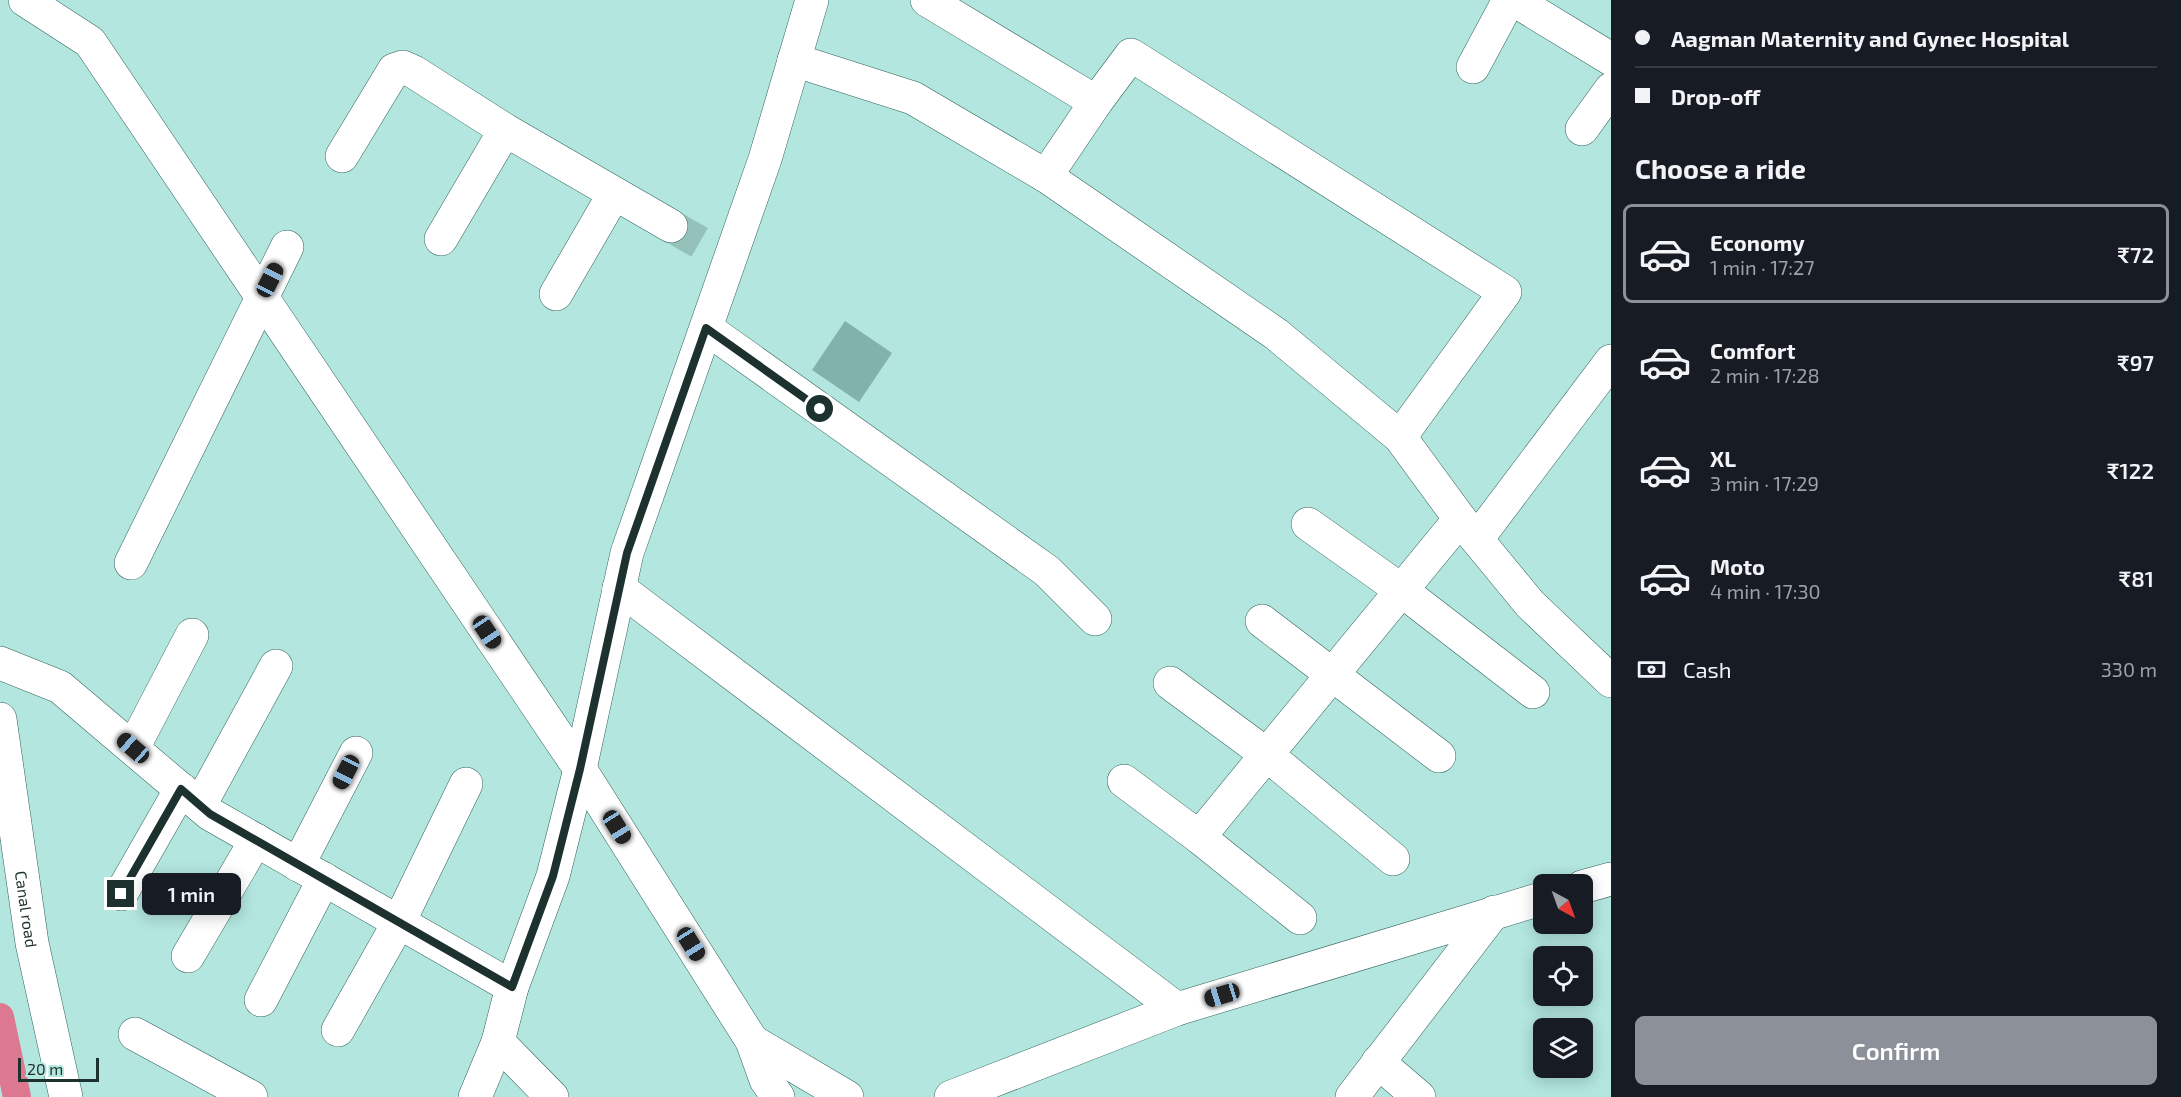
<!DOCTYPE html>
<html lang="en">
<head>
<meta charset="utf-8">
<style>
  :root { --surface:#171b24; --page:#20242c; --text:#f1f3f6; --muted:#9ea1a6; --line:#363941; --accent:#8c9099 }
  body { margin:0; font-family:"Exo 2",sans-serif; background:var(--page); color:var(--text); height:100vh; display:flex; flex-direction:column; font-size:22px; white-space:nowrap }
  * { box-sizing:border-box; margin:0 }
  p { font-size:20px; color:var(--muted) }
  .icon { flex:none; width:33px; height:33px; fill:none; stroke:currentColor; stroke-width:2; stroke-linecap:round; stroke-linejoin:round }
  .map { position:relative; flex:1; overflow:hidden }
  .drawer { display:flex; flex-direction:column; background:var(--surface); width:570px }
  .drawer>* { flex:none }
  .guide { display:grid; align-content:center; height:132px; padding:0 24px; background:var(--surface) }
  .needle { width:39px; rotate:139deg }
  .buttons { position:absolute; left:1533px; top:874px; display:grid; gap:12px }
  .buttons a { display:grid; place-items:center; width:60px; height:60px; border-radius:9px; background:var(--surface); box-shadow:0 3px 15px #0003; font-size:30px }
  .scale { position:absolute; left:18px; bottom:15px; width:81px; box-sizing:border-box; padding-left:6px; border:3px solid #1d322f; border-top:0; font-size:16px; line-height:21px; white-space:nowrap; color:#1d322f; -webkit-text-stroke:4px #b2e6de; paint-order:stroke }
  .end { position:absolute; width:27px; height:27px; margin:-14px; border:8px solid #1d322f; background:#fff; box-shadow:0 0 0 3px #fff }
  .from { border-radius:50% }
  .bubble { position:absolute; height:42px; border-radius:9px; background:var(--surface); box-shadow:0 3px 15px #0003; font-size:20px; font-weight:600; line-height:42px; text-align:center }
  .car { position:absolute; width:18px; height:36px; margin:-18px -9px; border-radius:8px; box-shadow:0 0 4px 2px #0007; background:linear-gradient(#222 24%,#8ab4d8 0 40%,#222 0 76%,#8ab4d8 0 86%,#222 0) }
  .guide b { display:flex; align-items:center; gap:21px; height:57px; font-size:22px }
  .guide b+b { border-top:2px solid var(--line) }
  .guide i { width:15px; height:15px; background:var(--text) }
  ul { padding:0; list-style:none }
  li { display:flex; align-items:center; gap:18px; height:99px; margin:0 12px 9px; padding:0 12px; border:3px solid transparent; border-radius:9px }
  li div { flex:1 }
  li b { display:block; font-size:22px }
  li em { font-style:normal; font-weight:600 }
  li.current { border-color:var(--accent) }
  li>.icon { width:54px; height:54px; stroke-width:1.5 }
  h2 { padding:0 24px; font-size:27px; line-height:72px }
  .pay { display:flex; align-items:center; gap:15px; height:66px; padding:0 24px; font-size:22px }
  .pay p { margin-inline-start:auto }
  .button { display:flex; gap:12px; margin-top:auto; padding:12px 24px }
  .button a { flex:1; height:69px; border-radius:9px; background:var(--accent); color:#fff; font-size:24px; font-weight:600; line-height:69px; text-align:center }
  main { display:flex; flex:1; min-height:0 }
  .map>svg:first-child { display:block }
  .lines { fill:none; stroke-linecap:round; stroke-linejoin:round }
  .canal { stroke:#dc7890; stroke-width:28 }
  .building { fill:#81b3ac }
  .minor-tunnel { stroke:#94c2bb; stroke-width:33; stroke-dasharray:33 16; stroke-linecap:butt }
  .minor-casing { stroke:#31625c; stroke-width:34 }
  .minor { stroke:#fff; stroke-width:33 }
  .route { stroke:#1d322f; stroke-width:8 }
  .labels { text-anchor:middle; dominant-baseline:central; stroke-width:4.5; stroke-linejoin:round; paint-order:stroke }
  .street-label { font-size:16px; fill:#1d322f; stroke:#b2e6de }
</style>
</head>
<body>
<main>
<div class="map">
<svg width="1611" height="1097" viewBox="0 0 1611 1097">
  <rect width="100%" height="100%" fill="#b2e6de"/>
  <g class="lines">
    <path class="canal" d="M0,1017L17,1097"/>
  </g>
  <path class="building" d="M845,321L892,353L859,402L812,370Z"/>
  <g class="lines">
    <path class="minor-tunnel" d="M671,226L706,246"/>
    <g class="minor-casing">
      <g id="minor">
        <path d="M25,0L90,42L580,769L752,1041L766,1080L778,1097"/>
        <path d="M927,0L1096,102L1046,176"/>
        <path d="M1514,0L1611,59"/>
        <path d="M794,60L913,98L1046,176L1276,334L1400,437L1460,519L1530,604L1611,681"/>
        <path d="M1473,67L1509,0"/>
        <path d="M1096,102L1131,55L1505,292L1400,437"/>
        <path d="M1582,129L1611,89"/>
        <path d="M342,156L394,70L403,67L414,72L505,130L671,226"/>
        <path d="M441,239L505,130"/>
        <path d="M556,294L614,194"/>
        <path d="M706,328L1047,571L1095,619"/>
        <path d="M1308,524L1401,590L1533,692"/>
        <path d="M1477,539L1611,361"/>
        <path d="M131,563L287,247"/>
        <path d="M619,588L1177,1009"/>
        <path d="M1262,621L1439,756"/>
        <path d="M0,663L60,687L210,814L512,987"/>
        <path d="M1170,683L1266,754L1393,859"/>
        <path id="s1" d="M0,719L32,943L66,1097"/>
        <path d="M133,748L192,635"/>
        <path d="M1124,781L1199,837"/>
        <path d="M200,805L276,666"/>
        <path d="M298,865L356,753"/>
        <path d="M1582,887L1611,879"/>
        <path d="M121,894L181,789"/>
        <path d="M1300,918L1199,837L1460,519"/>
        <path d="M188,956L256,840"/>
        <path d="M261,1000L324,879"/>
        <path d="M338,1030L399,922L466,784"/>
        <path d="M135,1034L251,1097"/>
        <path d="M752,1041L847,1097"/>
        <path d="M498,1042L552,1097"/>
        <path d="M1378,1062L1419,1097"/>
        <path d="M475,1097L498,1042L512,987L553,876L580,769L627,553L765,159L812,0"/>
        <path d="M951,1097L1177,1009L1544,898"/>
        <path d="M1352,1097L1494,912"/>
      </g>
    </g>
    <use href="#minor" class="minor"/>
  </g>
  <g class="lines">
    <path class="route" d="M121,894L181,789L210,814L512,987L553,876L580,769L627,553L706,328L820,409"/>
  </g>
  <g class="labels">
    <g class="street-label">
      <text stroke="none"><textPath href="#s1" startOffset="192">Canal road</textPath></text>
    </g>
  </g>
</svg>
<div class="buttons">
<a><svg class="needle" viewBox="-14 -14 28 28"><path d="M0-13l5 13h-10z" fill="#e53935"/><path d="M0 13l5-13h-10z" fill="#9ea1a6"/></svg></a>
<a><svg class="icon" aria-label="locate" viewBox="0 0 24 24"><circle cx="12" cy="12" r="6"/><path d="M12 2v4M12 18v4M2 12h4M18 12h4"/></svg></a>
<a><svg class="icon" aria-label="layers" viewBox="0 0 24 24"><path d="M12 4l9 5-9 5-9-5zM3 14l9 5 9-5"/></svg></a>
</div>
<div class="scale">20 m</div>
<i class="end from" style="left:820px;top:409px"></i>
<i class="end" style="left:121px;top:894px"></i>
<div class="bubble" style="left:142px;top:873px;width:99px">1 min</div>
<i class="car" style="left:270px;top:280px;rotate:27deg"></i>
<i class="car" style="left:487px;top:632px;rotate:146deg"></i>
<i class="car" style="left:133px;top:748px;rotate:311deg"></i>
<i class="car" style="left:346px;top:772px;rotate:207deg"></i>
<i class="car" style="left:617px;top:827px;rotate:148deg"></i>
<i class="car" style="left:691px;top:944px;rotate:148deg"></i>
<i class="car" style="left:1222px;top:995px;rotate:253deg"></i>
</div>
<section class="drawer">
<div class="guide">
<b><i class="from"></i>Aagman Maternity and Gynec Hospital</b>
<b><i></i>Drop-off</b>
</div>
<h2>Choose a ride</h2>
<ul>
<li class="current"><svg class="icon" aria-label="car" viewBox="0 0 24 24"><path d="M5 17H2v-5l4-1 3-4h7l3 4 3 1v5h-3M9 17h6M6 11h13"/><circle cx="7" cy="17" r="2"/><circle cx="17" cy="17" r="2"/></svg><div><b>Economy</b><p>1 min · 17:27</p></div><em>₹72</em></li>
<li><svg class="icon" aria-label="car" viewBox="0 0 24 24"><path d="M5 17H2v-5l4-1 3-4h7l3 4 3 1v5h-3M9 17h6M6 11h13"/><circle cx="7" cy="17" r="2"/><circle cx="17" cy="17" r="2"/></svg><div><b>Comfort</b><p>2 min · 17:28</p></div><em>₹97</em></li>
<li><svg class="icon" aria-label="car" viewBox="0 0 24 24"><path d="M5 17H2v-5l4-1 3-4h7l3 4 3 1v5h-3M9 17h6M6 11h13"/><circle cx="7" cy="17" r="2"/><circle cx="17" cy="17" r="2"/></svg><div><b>XL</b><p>3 min · 17:29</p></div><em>₹122</em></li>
<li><svg class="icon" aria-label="car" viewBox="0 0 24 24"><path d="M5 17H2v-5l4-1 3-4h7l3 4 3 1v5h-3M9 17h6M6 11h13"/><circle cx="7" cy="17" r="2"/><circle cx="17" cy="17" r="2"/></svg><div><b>Moto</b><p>4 min · 17:30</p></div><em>₹81</em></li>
</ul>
<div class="pay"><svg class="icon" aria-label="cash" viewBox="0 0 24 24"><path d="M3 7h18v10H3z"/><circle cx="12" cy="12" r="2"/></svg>Cash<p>330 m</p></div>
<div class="button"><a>Confirm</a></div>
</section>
</main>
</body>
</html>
